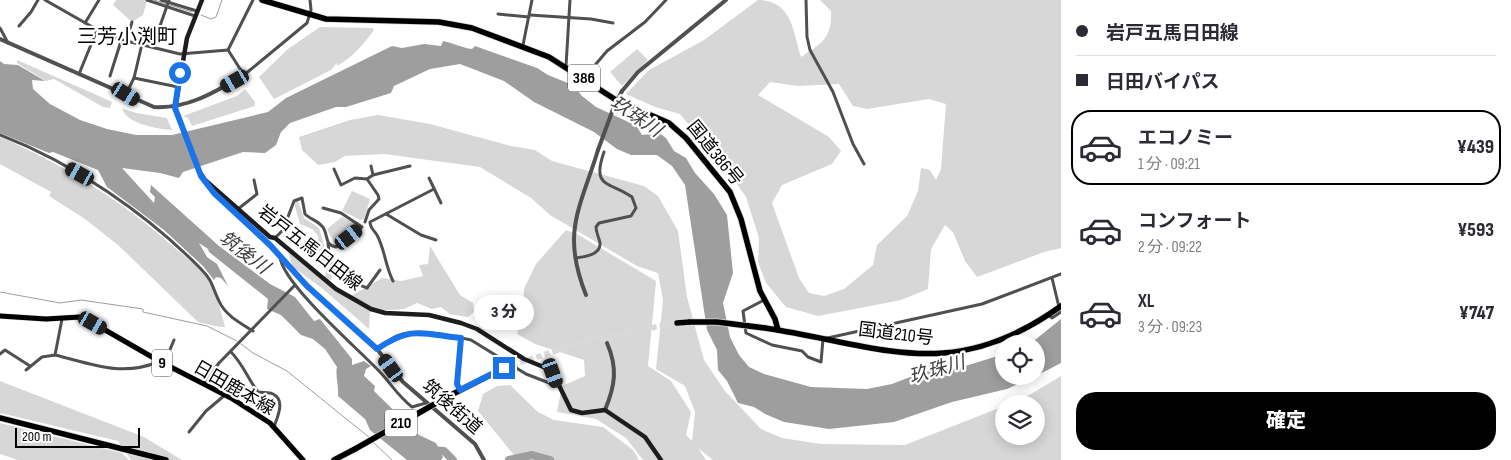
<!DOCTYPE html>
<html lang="ja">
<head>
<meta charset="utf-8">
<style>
  :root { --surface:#fff; --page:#f7f7f7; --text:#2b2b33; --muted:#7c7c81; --line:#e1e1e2; --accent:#000 }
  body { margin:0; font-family:"Sofia Sans Condensed","Noto Sans JP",sans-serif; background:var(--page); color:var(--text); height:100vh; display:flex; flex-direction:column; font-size:19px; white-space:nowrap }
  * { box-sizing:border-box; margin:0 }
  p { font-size:16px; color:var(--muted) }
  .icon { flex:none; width:28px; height:28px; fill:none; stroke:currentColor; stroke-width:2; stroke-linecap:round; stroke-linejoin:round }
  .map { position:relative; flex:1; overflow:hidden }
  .panel { display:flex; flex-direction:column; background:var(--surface); width:450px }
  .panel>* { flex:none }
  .guide { display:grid; align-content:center; height:110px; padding:0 15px; background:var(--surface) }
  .tools { position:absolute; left:995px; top:335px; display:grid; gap:10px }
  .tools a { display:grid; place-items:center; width:50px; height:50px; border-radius:50%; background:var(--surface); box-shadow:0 2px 12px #0003; font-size:25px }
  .scale { position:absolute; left:15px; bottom:12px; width:125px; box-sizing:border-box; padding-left:5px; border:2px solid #000; border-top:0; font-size:14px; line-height:18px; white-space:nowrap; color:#000; -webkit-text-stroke:4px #fff; paint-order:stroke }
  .end { position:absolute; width:22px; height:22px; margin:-11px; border:6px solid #1a73e8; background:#fff; box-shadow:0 0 0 2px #fff }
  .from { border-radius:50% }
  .bubble { position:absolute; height:35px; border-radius:18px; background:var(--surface); box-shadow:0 2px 12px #0003; font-size:16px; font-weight:800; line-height:35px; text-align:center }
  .car { position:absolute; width:15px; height:30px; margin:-15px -8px; border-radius:6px; box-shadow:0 0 4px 1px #0007; background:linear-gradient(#222 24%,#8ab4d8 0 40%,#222 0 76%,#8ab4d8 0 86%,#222 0) }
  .guide b { display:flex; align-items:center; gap:18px; height:48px; font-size:19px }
  .guide b+b { border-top:1px solid var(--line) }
  .guide i { width:12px; height:12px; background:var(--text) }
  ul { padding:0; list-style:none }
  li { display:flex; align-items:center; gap:15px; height:75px; margin:0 10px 8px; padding:0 5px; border:2px solid transparent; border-radius:20px }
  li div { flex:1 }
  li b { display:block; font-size:19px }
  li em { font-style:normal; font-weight:800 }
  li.on { border-color:var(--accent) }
  li>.icon { width:45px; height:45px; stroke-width:1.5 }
  .button { display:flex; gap:10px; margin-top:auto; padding:10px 15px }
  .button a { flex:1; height:58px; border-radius:20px; background:var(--accent); color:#fff; font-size:20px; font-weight:800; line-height:58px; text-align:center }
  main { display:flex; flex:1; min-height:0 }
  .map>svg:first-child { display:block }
  .green { fill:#d7d7d7; fill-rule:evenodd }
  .water { fill:#9e9e9e }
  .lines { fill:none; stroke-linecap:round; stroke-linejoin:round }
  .stream { stroke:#9e9e9e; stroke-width:1 }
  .river { stroke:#9e9e9e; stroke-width:8 }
  .tertiary-tunnel { stroke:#d9d9d9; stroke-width:4; stroke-dasharray:4 2; stroke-linecap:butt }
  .trunk-tunnel { stroke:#d9d9d9; stroke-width:5.5; stroke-dasharray:5.5 3; stroke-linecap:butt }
  .primary-casing { stroke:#dbdbdb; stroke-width:6 }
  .trunk-casing { stroke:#dbdbdb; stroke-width:7 }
  .minor { stroke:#505050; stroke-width:3 }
  .tertiary { stroke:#505050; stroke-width:4 }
  .secondary { stroke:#1d1d1d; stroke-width:4.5 }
  .primary { stroke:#000; stroke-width:5 }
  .trunk { stroke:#000; stroke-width:5.5 }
  .trunk-bridge-casing { stroke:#dbdbdb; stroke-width:7; stroke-linecap:butt }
  .tertiary-bridge { stroke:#505050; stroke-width:4 }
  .trunk-bridge { stroke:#000; stroke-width:5.5 }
  .route { stroke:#1a73e8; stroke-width:6 }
  .labels { text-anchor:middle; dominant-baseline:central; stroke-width:4.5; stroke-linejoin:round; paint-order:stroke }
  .shield { fill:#fff; stroke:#4c4c4c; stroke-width:1 }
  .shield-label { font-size:16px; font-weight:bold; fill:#000 }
  .street-label { font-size:18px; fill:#000; stroke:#fff }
  .water-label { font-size:19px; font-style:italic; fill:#3f3f3f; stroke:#fff }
  .quarter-label { font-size:20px; fill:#000; stroke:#fff }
</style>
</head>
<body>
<main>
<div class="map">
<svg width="1061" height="460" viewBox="0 0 1061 460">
  <rect width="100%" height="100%" fill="#fff"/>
  <g class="green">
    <path d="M116,0H143L147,1L143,15L132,22L113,5Z"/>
    <path d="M758,0C793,0 793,33 801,57C822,42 832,39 831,11L820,0H1061V248L1044,252L977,277L965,261L953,232L945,225L931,249L928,289L901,300L818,316L786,307L766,283L758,262L759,238L746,197L729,173L680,114L655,107L626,94L649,70L704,40ZM770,82L798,86L839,84L853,106L867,109L929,99L946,104L941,169L936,180L930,170L921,168L918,191L907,216L877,245L873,265L844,289L824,296L809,293L799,278L772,203L782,185L832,164L841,151L829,137L758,95Z"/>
    <path d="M320,27L373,28L374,30C363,45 353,57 337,66V63L331,70L274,99L259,77L288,49Z"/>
    <path d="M637,49L648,60L622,86L610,72Z"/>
    <path d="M17,60L108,100L112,102L110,108L103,107L54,79L46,81L17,63Z"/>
    <path d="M245,89L255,102V106L192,126L188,118L183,116L237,96Z"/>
    <path d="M122,108L136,113L167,118L172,130C158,129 126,124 122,108Z"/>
    <path d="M378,115L430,124L511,146L535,150L552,161L644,186L658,196L678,231L687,297L704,360L725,391L761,429L782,438L821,444L905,445L1004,406V436H1036V404H1010L1031,394L1061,376V460H713L698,448L706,460H643L626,438L596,419L557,412L562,386L585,376L584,360L535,344L517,334L523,307L524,289L536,264L566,230L577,234L656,281L648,366L671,381L691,412L686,435L692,441L695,412L685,386L656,369L663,300L658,273L637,266L550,215L531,198L480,167L384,154L345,156L335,162L318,165L302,150L299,137L350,120Z"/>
    <path d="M0,137C65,165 123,202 176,249C188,259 201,268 209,281C216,292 222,314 225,327H220L198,322L118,245L85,219L49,196L51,192L0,164Z"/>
    <path d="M352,191L370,199L364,219L361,220L342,211Z"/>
    <path d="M298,201L304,218L319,228L333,275L330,282L325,278L326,269L320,258L318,236L312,229L300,224L294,203Z"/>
    <path d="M342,217L361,226L336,246L327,229Z"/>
    <path d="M430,246L460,295L473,303L474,312L468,317L450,314L441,307L432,309L417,303L404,309L370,312L369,329L323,289L293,267L288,252L333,289L348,298L382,278L401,281L423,276L419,265L428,264Z"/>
    <path d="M0,381L144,437L182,460H131L118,441L0,413Z"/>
    <path d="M510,385L538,412L554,420L603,427L633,450L639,460H518L478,411L483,394L497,386Z"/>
    <path d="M0,423L122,453L129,460H18L0,454Z"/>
  </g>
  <g class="water">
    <path d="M443,41C454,43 462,48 472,49L475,46L537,68L548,75L573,85L582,96L596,107L637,126L642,135L659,133L666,138L674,151L686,158L695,173L714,194L727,215L733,273L723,303L730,337L739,355L749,367L764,374L811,387L867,389L892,384L923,372L959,368L1004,354V376H1035L1007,389L952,402L894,422L829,429L784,422L765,414L754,407L738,403L727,381L718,370L717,350L707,330L685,185L672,166L657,155H631L617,149L594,132L534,102L504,81L460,64L430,69L394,86L391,93L346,107H336L290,123L281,132L276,145L265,153L243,152L183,172L179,178L160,173L122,168L154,203L155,197L150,192L151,185L219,246L270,284L295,297L314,321L320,319L352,359V365L364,361L371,366L366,369L364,376L375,386L374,391L419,435L436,443L443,457L441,460H407L370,430L365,419L338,396C339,386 335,375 337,367L325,349L313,339L301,335L281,315L267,309L268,299L209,252L208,249L199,243L207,257L217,264L228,286L221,278L216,277L214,280L203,266L164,230L107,187L98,170L53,152L49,153L0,133V61L4,64L18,65L45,81L32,80L33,89L50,104L80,120L107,129L136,135H172L268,112L286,98L392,46L402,48L424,44L441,46Z"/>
    <path d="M1061,319V363L1036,376V344H1030Z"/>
  </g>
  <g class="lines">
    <g class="stream">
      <path d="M154,0L192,12"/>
      <path d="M201,15L211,19L216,17L222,0"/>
      <path d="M0,292L60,303L81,300L143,309V312L207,326L237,341"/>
      <path d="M241,344L253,353L287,371L370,438"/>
      <path d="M372,441L392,460"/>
    </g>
    <g class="river">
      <path d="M429,450L444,451L453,460"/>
      <path d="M509,460L532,455L550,460"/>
    </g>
    <path class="tertiary-tunnel" d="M586,295L607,343"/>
    <path class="trunk-tunnel" d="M504,368L592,339L677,323"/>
    <g class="primary-casing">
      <path id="primary" d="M0,316L46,319L80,317L93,323L159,361L231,398L270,423L303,460"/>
    </g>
    <g class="trunk-casing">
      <g id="trunk">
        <path d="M262,0L326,19L439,22L472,28L549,57L616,100L669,123L686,138L730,192L741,219L760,291L775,319L778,330"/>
        <path d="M677,323L690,322"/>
        <path d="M765,328C884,346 951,385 1061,306"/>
        <path d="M447,397L504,368"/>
        <path d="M0,418L166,460"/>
        <path d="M334,460L355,449"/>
      </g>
    </g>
    <g class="minor">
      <path d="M45,0L110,37L180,54L228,50"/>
      <path d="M147,0L195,16"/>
      <path d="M161,0L197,11"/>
      <path d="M806,0L807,37L810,50L833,92L853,144L864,164"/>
      <path d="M498,14L529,17"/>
      <path d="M530,15L591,19L613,23"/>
      <path d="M85,23L99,0"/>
      <path d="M19,26L31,12L38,0"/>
      <path d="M0,28L8,43"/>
      <path d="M126,42L132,22"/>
      <path d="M523,45L532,0"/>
      <path d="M228,50L244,75L307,23L311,10L310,0"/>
      <path d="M228,50L253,0"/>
      <path d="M566,66L570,0"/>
      <path d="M79,74L97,30"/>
      <path d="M110,76L121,41"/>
      <path d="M134,78L178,87"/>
      <path d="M584,78L607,51L645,22L666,0"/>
      <path d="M126,94L134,78L142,44L160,26L169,0"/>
      <path d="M0,135C73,163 146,213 201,269C213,281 212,287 219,301C225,315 240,323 253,331"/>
      <path d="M371,166L373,175"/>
      <path d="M334,169L341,185L355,178L367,179L378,195L379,199L369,210L365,222"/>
      <path d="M429,178L441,203"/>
      <path d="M367,179L373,175L410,166"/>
      <path d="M238,209L257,194L254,180"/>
      <path d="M386,214L421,235L436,240"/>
      <path d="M275,238L283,230L294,201L302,198L305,214C311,220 320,221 324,229C328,237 325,245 336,247L362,227L341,213L323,208"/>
      <path d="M328,243C331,278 337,276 367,288L380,270"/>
      <path d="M280,257C283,284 357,348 378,370C391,383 396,394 412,407L426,403"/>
      <path d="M575,258C584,257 601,255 600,243C599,237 596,233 596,227L599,223L631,216L636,208L632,197C610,181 591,189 604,152"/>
      <path d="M1052,278L1059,307"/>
      <path d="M393,281C385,265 385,250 377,235C374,230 370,228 370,222L434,189"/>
      <path d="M764,300L743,311L746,333L772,345L802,351L808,357L821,362L823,339L982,304L1061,274"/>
      <path d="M1049,315L1052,318L1061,312"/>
      <path d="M62,319L55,355C92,364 121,377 158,362"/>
      <path d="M377,349C384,345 390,339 397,336C418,328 450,335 471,340L526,374L557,386"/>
      <path d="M231,352C243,364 248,379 258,392C263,393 269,392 273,394C286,400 277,418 274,427"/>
      <path d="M0,354L5,350L30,366"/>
      <path d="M164,364L174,340"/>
      <path d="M26,370L42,357L55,355"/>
      <path d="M203,384L219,363L295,285"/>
      <path d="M461,390L457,384L461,338"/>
      <path d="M189,432L206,411L225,395"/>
    </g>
    <g class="tertiary">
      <path d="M0,39L154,107C188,109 215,92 244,75"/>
      <path d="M622,91L638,72L726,0"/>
      <path d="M210,185L214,193L269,245L307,286L377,349L403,382L475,444L484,460"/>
      <path d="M586,295C561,232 580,209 598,150"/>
      <path d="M605,410C615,386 618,368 607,343"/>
    </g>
    <path class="secondary" d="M202,0L187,38L175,108L199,171L205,180L270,237L275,238L336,289L371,309L385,313L429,315L461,323L477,329L524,359L546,368L553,373L571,410L582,413L605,410L645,437L661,460"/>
    <use href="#primary" class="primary"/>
    <use href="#trunk" class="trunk"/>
    <g class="trunk-bridge-casing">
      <g id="trunk-bridge">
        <path d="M690,322H717L765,328"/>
        <path d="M355,449L447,397"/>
      </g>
    </g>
    <path class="tertiary-bridge" d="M598,150L613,109L622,91"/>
    <use href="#trunk-bridge" class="trunk-bridge"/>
  </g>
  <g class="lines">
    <path class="route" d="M180,73L175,108L201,176L214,193L270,245L307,286L377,349C413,325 422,334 461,338L457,384L460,390L504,368"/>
  </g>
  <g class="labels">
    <g class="shield">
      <rect x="568" y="64.5" width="32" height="27" rx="4"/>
      <rect x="152" y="349.5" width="20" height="27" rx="4"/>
      <rect x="385" y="409.5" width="32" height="27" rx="4"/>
    </g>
    <g class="shield-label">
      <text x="584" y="78">386</text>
      <text x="162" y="363">9</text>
      <text x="401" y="423">210</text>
    </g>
    <g class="street-label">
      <text transform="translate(715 153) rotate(51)">国道386号</text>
      <text transform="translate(310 248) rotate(38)">岩戸五馬日田線</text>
      <text transform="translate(896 334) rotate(7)">国道210号</text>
      <text transform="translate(234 388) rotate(30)">日田鹿本線</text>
      <text transform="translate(452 407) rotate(41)">筑後街道</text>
    </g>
    <g class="water-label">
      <text transform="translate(636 117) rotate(34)">玖珠川</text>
      <text transform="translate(244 253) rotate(37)">筑後川</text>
      <text transform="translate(937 370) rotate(-16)">玖珠川</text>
    </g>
    <g class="quarter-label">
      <text x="127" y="37">三芳小渕町</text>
    </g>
  </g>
</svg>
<div class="tools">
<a><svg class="icon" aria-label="locate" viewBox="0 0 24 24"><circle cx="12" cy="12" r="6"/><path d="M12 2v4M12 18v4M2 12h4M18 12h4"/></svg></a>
<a><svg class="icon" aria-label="layers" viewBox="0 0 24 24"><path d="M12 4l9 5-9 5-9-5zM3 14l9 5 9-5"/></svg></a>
</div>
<div class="scale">200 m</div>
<i class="end from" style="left:180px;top:73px"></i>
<i class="end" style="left:504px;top:368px"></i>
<div class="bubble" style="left:474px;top:295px;width:60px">3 分</div>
<i class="car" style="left:235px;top:81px;rotate:240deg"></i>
<i class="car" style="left:126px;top:94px;rotate:121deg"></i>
<i class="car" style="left:80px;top:174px;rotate:299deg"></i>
<i class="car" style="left:349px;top:237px;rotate:52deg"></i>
<i class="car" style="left:93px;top:323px;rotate:120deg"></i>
<i class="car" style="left:391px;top:368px;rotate:324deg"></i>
<i class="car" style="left:553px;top:373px;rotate:160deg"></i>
</div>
<section class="panel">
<div class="guide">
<b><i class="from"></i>岩戸五馬日田線</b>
<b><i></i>日田バイパス</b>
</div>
<ul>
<li class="on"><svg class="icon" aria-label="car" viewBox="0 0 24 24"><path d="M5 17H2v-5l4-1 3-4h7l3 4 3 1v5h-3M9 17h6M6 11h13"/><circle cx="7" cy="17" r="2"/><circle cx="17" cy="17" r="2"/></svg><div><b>エコノミー</b><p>1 分 · 09:21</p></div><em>¥439</em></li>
<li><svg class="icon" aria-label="car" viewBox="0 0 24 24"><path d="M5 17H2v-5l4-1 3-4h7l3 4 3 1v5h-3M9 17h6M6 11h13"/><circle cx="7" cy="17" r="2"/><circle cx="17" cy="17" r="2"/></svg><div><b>コンフォート</b><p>2 分 · 09:22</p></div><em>¥593</em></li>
<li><svg class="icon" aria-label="car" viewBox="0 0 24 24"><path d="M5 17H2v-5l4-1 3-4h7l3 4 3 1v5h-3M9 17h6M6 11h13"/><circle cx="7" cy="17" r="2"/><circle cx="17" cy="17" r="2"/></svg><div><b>XL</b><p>3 分 · 09:23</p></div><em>¥747</em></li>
</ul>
<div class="button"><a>確定</a></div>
</section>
</main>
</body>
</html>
